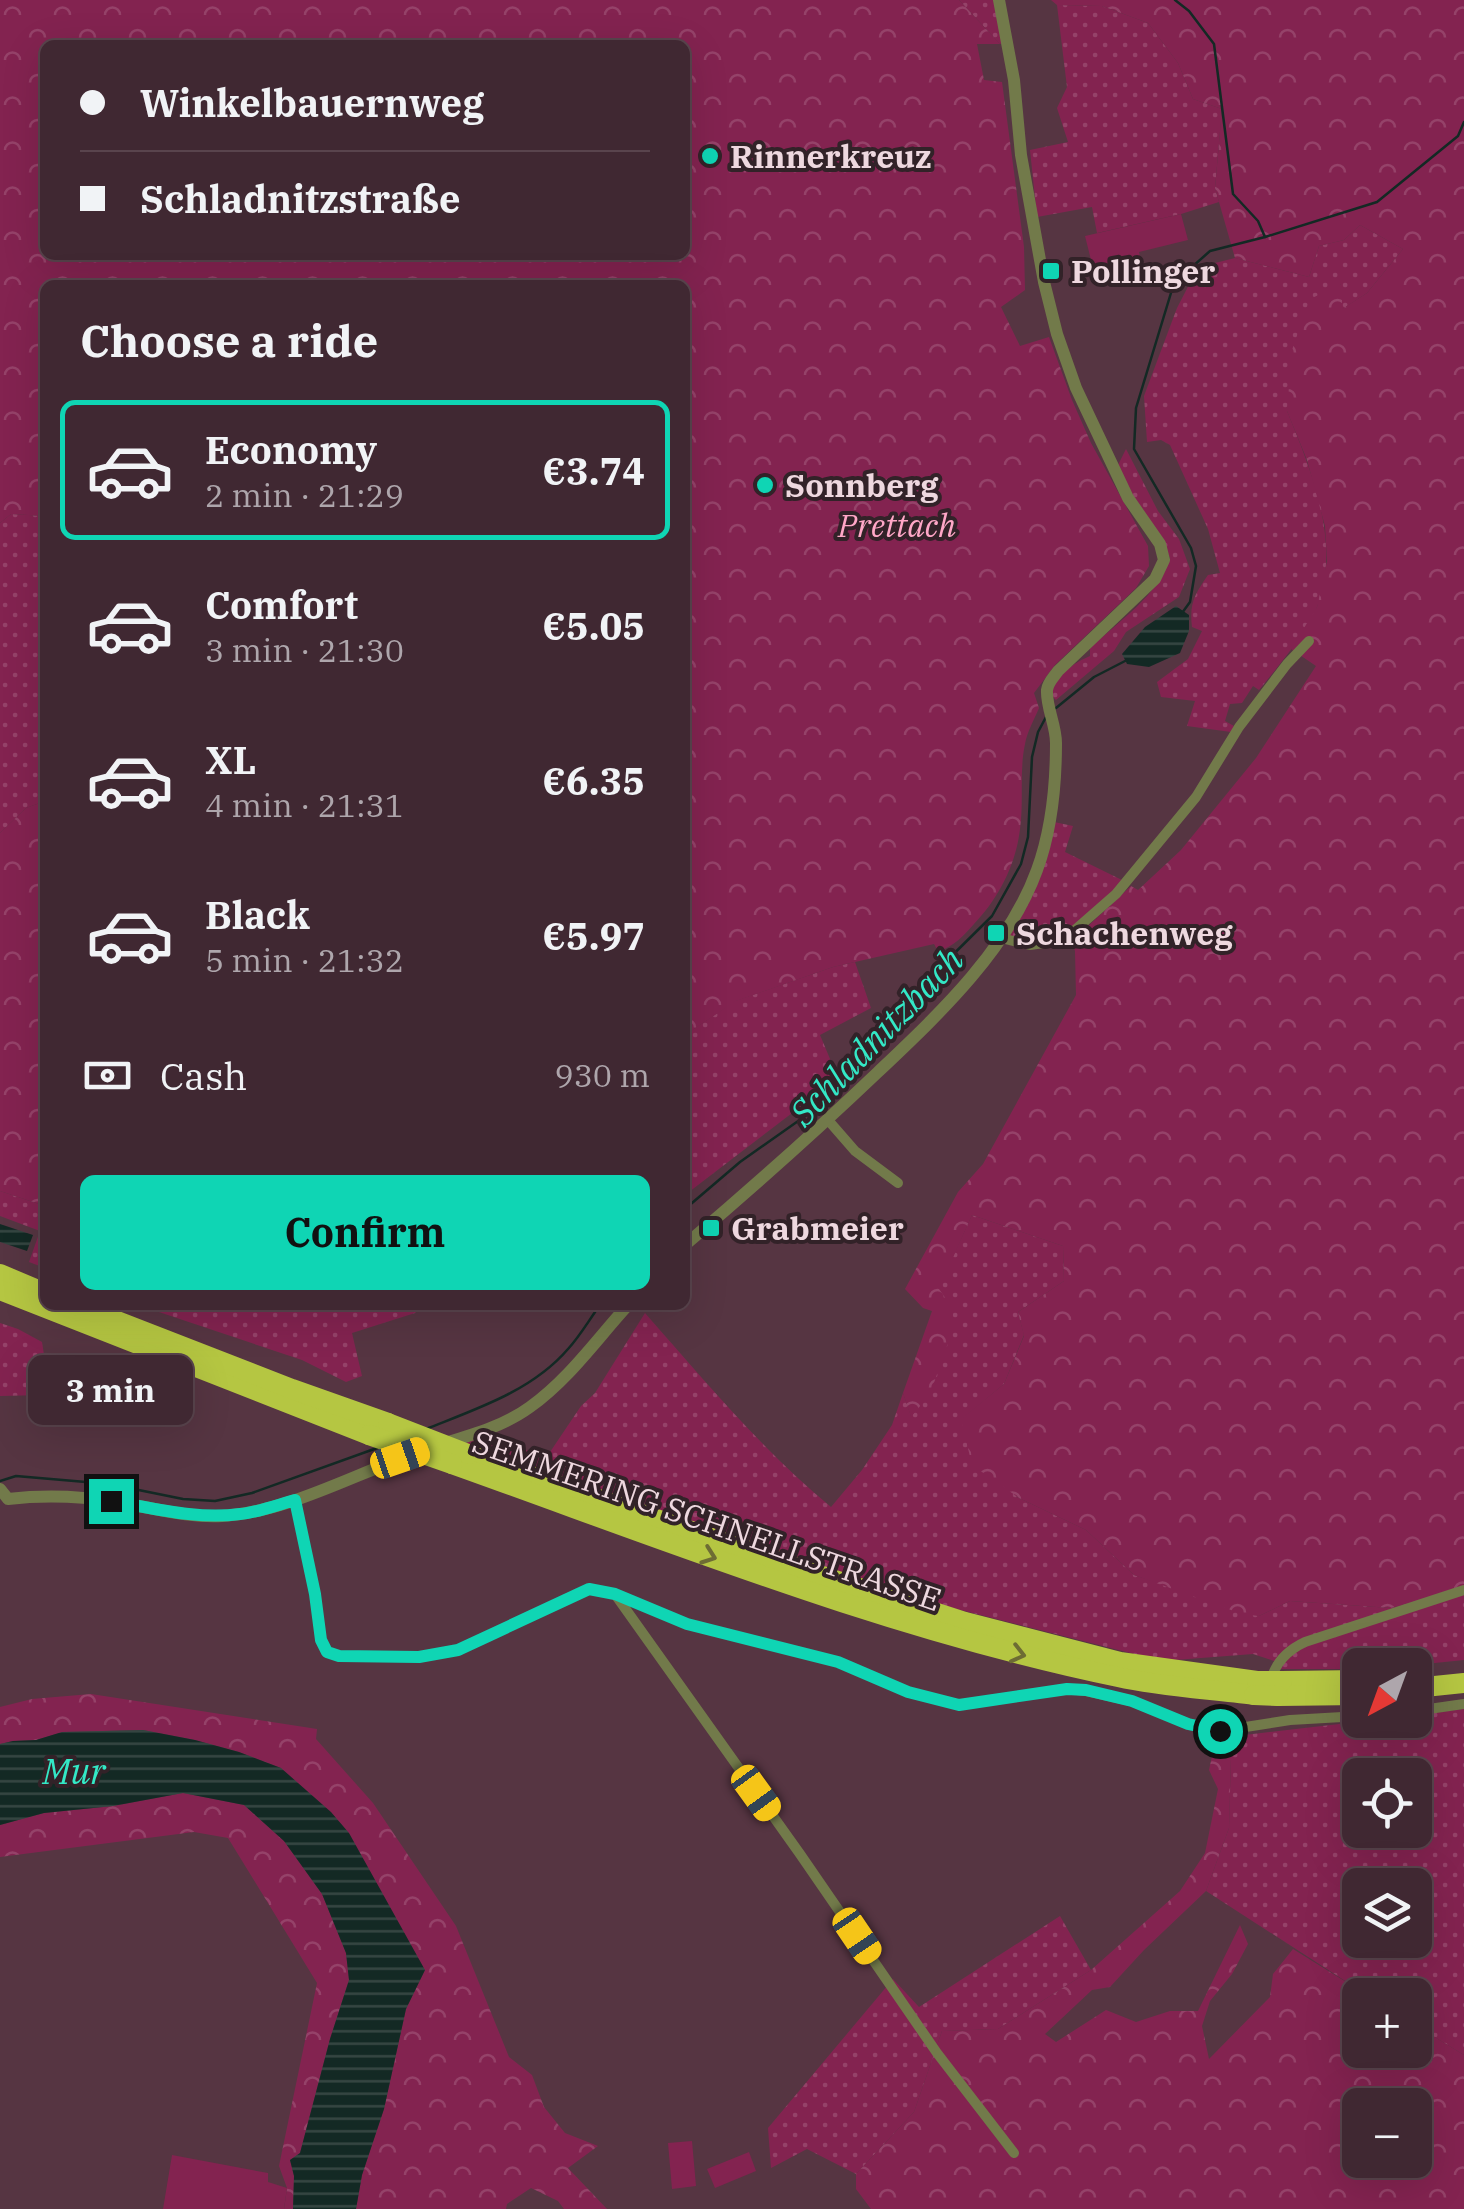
<!DOCTYPE html>
<html lang="en">
<head>
<meta charset="utf-8">
<style>
  :root { --surface:#402832; --page:#4b343e; --text:#f1f3f6; --muted:#aea6ac; --line:#59444d; --accent:#0fd5b4 }
  body { margin:0; font-family:"IBM Plex Serif",serif; background:var(--page); color:var(--text); height:100vh; display:flex; flex-direction:column; font-size:38px; white-space:nowrap }
  * { box-sizing:border-box; margin:0 }
  p { font-size:32px; color:var(--muted) }
  .icon { flex:none; width:55px; height:55px; fill:none; stroke:currentColor; stroke-width:2; stroke-linecap:round; stroke-linejoin:round }
  .map { position:relative; flex:1; overflow:hidden }
  .panel { position:absolute; left:40px; top:280px; width:650px; height:1030px; display:flex; flex-direction:column; background:var(--surface); border-radius:15px; box-shadow:0 10px 40px #0002,0 0 0 2px var(--line) }
  .panel>* { flex:none }
  .hud { position:absolute; left:40px; top:40px; width:650px; height:220px; border-radius:15px; box-shadow:0 10px 40px #0002,0 0 0 2px var(--line); display:grid; align-content:center; height:220px; padding:0 40px; background:var(--surface) }
  .needle { width:65px; rotate:221deg }
  .tools { position:absolute; left:1342px; top:1648px; display:grid; gap:20px }
  .tools a { display:grid; place-items:center; width:90px; height:90px; border-radius:15px; background:var(--surface); box-shadow:0 10px 40px #0002,0 0 0 2px var(--line); font-size:50px }
  .end { position:absolute; width:45px; height:45px; margin:-22px; border:12px solid #0fd5b4; background:#111; box-shadow:0 0 0 5px #111 }
  .from { border-radius:50% }
  .bubble { position:absolute; height:70px; border-radius:15px; background:var(--surface); box-shadow:0 10px 40px #0002,0 0 0 2px var(--line); font-size:32px; font-weight:700; line-height:70px; text-align:center }
  .car { position:absolute; width:30px; height:60px; margin:-30px -15px; border-radius:12px; box-shadow:0 0 8px 2px #0007; background:linear-gradient(#f5c518 24%,#345 0 40%,#f5c518 0 76%,#345 0 86%,#f5c518 0) }
  .hud b { display:flex; align-items:center; gap:35px; height:95px; font-size:38px }
  .hud b+b { border-top:2px solid var(--line) }
  .hud i { width:25px; height:25px; background:var(--text) }
  ul { padding:0; list-style:none }
  li { display:flex; align-items:center; gap:30px; height:140px; margin:0 20px 15px; padding:0 20px; border:5px solid transparent; border-radius:15px }
  li div { flex:1 }
  li b { display:block; font-size:38px }
  li em { font-style:normal; font-weight:700 }
  li.active { border-color:var(--accent) }
  li>.icon { width:90px; height:90px; stroke-width:1.5 }
  h2 { padding:0 40px; font-size:45px; line-height:120px }
  .pay { display:flex; align-items:center; gap:25px; height:110px; padding:0 40px; font-size:38px }
  .pay p { margin-inline-start:auto }
  .button { display:flex; gap:20px; margin-top:auto; padding:20px 40px }
  .button a { flex:1; height:115px; border-radius:15px; background:var(--accent); color:#111; font-size:40px; font-weight:700; line-height:115px; text-align:center }
  .map>svg:first-child { display:block }
  .grass { fill:url(#grass-dots); fill-rule:evenodd }
  .forest { fill:url(#forest-crowns); fill-rule:evenodd }
  .garden { fill:#832350 }
  .water { fill:url(#water-rules) }
  .lines { fill:none; stroke-linecap:round; stroke-linejoin:round }
  .stream { stroke:#132924; stroke-width:2.5 }
  .minor { stroke:#727a4a; stroke-width:10 }
  .tertiary { stroke:#727a4a; stroke-width:12 }
  .motorway { stroke:#b5c642; stroke-width:20 }
  .motorway-bridge { stroke:#b5c642; stroke-width:20 }
  .oneway { stroke:#6d6c34 }
  .route { stroke:#0fd5b4; stroke-width:12 }
  .poi-dot { fill:#0fd5b4; stroke:#322228; stroke-width:4 }
  .labels { text-anchor:middle; dominant-baseline:central; stroke-width:8; stroke-linejoin:round; paint-order:stroke }
  .poi-label { font-size:32px; font-weight:bold; fill:#eed8df; stroke:#322228; text-anchor:start }
  .park-label { font-size:32px; font-style:italic; fill:#ffa7c7; stroke:#322228 }
  .street-label { font-size:32px; fill:#eed8df; stroke:#322228 }
  .water-label { font-size:35px; font-style:italic; fill:#33e8c6; stroke:#322228 }
</style>
</head>
<body>
<div class="map">
<svg width="1464" height="2209" viewBox="0 0 1464 2209">
  <defs>
    <pattern id="grass-dots" width="8" height="8" patternUnits="userSpaceOnUse" patternTransform="scale(2.5)"><rect width="8" height="8" fill="#832350"/><path d="M2 2h.1M6 6h.1" fill="none" stroke="#954269" stroke-width="1.8" stroke-linecap="round"/></pattern>
    <pattern id="forest-crowns" width="20" height="18" patternUnits="userSpaceOnUse" patternTransform="scale(2.5)"><rect width="20" height="18" fill="#832350"/><path d="M2 6a3 3 0 1 1 6 0M12 15a3 3 0 1 1 6 0" fill="none" stroke="#954269"/></pattern>
    <pattern id="water-rules" width="6" height="5" patternUnits="userSpaceOnUse" patternTransform="scale(2.5)"><rect width="6" height="5" fill="#132924"/><path d="M0 2.5h6" fill="none" stroke="#364743"/></pattern>
  </defs>
  <rect width="100%" height="100%" fill="#563542"/>
  <g class="grass">
    <path d="M959,0H995L1004,43L1000,44Z"/>
    <path d="M1057,5L1102,6L1148,23L1178,63L1193,99L1222,109L1215,188L1219,202L1181,214L1097,233L1092,207L1037,217L1030,150L1068,142L1057,108L1067,87Z"/>
    <path d="M1360,225L1403,249L1367,293L1341,310V284L1287,411C1311,470 1342,543 1317,607C1308,631 1276,669 1259,690L1253,686L1242,703L1230,704L1225,721L1234,726L1231,732L1187,726L1195,701L1161,697L1157,682L1188,659L1202,631L1192,627C1189,603 1195,594 1208,575L1220,573L1208,529L1170,445L1161,440L1147,442L1144,396L1177,308L1193,277L1207,265L1235,258L1309,277L1319,246L1344,240Z"/>
    <path d="M1126,449L1158,511L1179,539L1190,569L1179,597L1126,632L1114,651L1056,700L1051,695C1055,676 1073,663 1090,656V648C1118,622 1159,595 1170,558L1163,541L1135,500L1118,465Z"/>
    <path d="M11,514L45,516V801L26,808L0,833V523Z"/>
    <path d="M1054,822L1073,826L1065,852L1124,881L1066,935L1028,942L1009,936Z"/>
    <path d="M855,962L871,1008L820,1035L838,1078L685,1195V1035L735,1001L833,967Z"/>
    <path d="M0,1191L45,1206V1268L29,1262L40,1231L0,1216Z"/>
    <path d="M972,1215L1063,1246L1064,1281L1018,1312L1024,1335L1004,1384L962,1419L1017,1497L1086,1530L1134,1575L1259,1616L1290,1601L1391,1608L1464,1588V1660L1415,1665H1360V1669H1274L1277,1662L1253,1654L1162,1661L893,1593L465,1443L493,1434L503,1435L544,1461L581,1406L595,1393L645,1313C704,1380 762,1450 831,1507L862,1470L892,1425L903,1393L911,1416L938,1289Z"/>
    <path d="M138,1305H422L415,1313L352,1333L362,1376L346,1382L302,1360Z"/>
    <path d="M0,1323L18,1329L42,1342L49,1388L44,1395L0,1396Z"/>
    <path d="M1464,1709V2055L1415,2025V1995H1367L1206,1891L1229,1828L1231,1757L1227,1737L1374,1720H1415V1715ZM1360,1775H1415V1830H1360ZM1360,1885H1415V1940H1360Z"/>
    <path d="M1060,1916L1091,1970L998,2029L942,2031L914,2112L856,2174L807,2149L771,2168L768,2128L893,1979L919,2007Z"/>
  </g>
  <g class="forest">
    <path d="M0,0H959L1000,44H977L984,80L1002,82L1024,247L1025,290L1001,307L1020,346L1049,337L1072,400L1091,443L1148,546L1149,566L1136,588L1055,665L1034,693L1039,708C1034,720 1027,732 1025,744C1019,772 1024,800 1020,829C1016,864 999,898 974,924C963,936 954,947 938,951L934,944L833,967L736,1001L685,1035V285H45V516L11,514L0,523ZM45,45H685V255H45Z"/>
    <path d="M1051,0H1464V1588L1391,1608L1290,1601L1259,1616L1242,1614L1134,1575L1086,1530L1019,1498L972,1465L961,1419L1004,1384L1024,1336L1018,1312L1064,1281L1063,1246L972,1215L939,1289L953,1309L952,1332L930,1394L911,1417L903,1393L932,1311L923,1308L905,1289L958,1192L983,1164L1076,995L1075,951L1072,941L1131,886L1138,890L1181,850L1256,758L1316,666L1291,649L1317,607L1327,561L1325,526L1307,460L1287,411L1292,350L1310,299L1342,284V309L1367,293L1403,249L1360,225L1344,240L1319,246L1309,277L1235,258L1215,188L1222,109L1193,99L1178,63L1148,23L1102,6L1057,5Z"/>
    <path d="M45,801V1206L0,1191V833L26,808Z"/>
    <path d="M91,1694L317,1729L316,1739L373,1803L456,1926L509,2057L532,2075L544,2107L565,2133L598,2146L568,2168L607,2209H564L558,2201L531,2188L507,2204L506,2209H356L362,2175L384,2109L406,2009L425,1970L281,1768L239,1752L195,1740L143,1730L63,1732L36,1740L13,1741L0,1744V1707L32,1699Z"/>
    <path d="M1214,1747L1231,1757L1229,1828L1206,1891L1144,1950L1110,1987L1092,1990L1045,2034L1056,2042L1106,2010L1136,2022L1170,2011H1198L1240,1925L1248,1944L1232,1974L1210,2001L1202,2026L1209,2059L1270,1997L1273,1974L1293,1949L1367,1995H1360V2050H1415V2025L1464,2055V2209H871L856,2189V2174L914,2112L942,2031L998,2029L1091,1970L1180,1891L1205,1853L1218,1789L1209,1770ZM1360,2105H1415V2160H1360Z"/>
    <path d="M183,1793L244,1805L284,1841L322,1894L346,1953L349,1980L330,2039L300,2153L290,2160L294,2176L293,2209H284L287,2188L279,2166L317,1983L228,1838L194,1832L0,1857V1825L44,1813L113,1806Z"/>
  </g>
  <g class="garden">
    <path d="M1181,214L1188,240L1139,252L1142,265L1095,276L1085,236Z"/>
    <path d="M692,2141L696,2186L672,2189L668,2143Z"/>
    <path d="M749,2152L756,2171L715,2188L707,2169Z"/>
    <path d="M172,2155L268,2173V2182L287,2188L284,2209H163Z"/>
  </g>
  <g class="water">
    <path d="M1176,606L1189,615V631L1180,653L1149,667L1127,664L1122,654L1145,627Z"/>
    <path d="M0,1224L33,1235L27,1251L0,1242Z"/>
    <path d="M143,1730L195,1740L239,1752L281,1768L331,1812L349,1833L425,1970L406,2009L384,2109L362,2175L356,2209H293L294,2176L290,2160L300,2153L330,2039L349,1980L346,1953L322,1894L284,1841L244,1805L183,1793L113,1806L44,1813L0,1825V1744L13,1741L36,1740L62,1732Z"/>
  </g>
  <g class="lines">
    <g class="stream">
      <path d="M1175,0L1189,11L1214,44L1233,194L1258,221L1265,237L1210,251L1174,283L1136,408L1134,449L1191,548L1196,566L1190,602L1182,613"/>
      <path d="M1265,237L1377,202L1458,136L1464,122"/>
      <path d="M1056,708L1094,677L1127,660"/>
      <path d="M685,1209L740,1162L818,1107L849,1074L898,1009L992,916L1021,864L1028,837L1032,757L1038,732L1046,717"/>
      <path d="M426,1429C476,1409 532,1391 568,1349C580,1336 589,1320 600,1305"/>
      <path d="M0,1481L16,1476L109,1484L183,1499L215,1501L252,1493L377,1448"/>
    </g>
    <g class="minor">
      <path d="M1001,938L1030,945L1051,942L1068,936L1116,894L1196,797L1239,727L1287,664L1309,641"/>
      <path d="M828,1120L855,1151L898,1183"/>
      <path d="M295,1500L315,1594L321,1640L327,1652L339,1656L419,1657L458,1650L589,1589L615,1594L687,1624L838,1662L907,1692L959,1705L1067,1689L1086,1691L1131,1701L1189,1724L1220,1731L1290,1720L1360,1716"/>
      <path d="M617,1597L800,1854L937,2053L1014,2153"/>
      <path d="M1271,1680C1276,1661 1288,1650 1305,1642L1464,1590"/>
      <path d="M1415,1711L1464,1704"/>
    </g>
    <g class="tertiary">
      <path d="M685,1245C751,1189 815,1132 878,1072C938,1015 1008,950 1037,870C1051,832 1056,784 1056,743C1056,725 1046,707 1047,690C1048,682 1054,677 1058,671L1155,579L1164,560L1160,544L1128,498L1076,388L1057,334L1044,282L1021,155L1014,80L999,0"/>
      <path d="M442,1444C472,1435 504,1426 530,1407C569,1379 596,1340 628,1305"/>
      <path d="M0,1489L8,1499C44,1495 80,1496 115,1502C151,1507 186,1518 222,1516C289,1512 356,1473 419,1452"/>
    </g>
    <g class="motorway">
      <path d="M0,1274L45,1293"/>
      <path d="M0,1290L369,1435"/>
      <path d="M76,1305L292,1389L388,1423"/>
      <path d="M468,1454L810,1572L965,1622L1120,1662L1257,1681"/>
      <path d="M452,1464C671,1542 890,1630 1118,1677C1162,1687 1209,1689 1254,1695"/>
      <path d="M1282,1681L1360,1680"/>
      <path d="M1415,1688L1464,1683"/>
      <path d="M1278,1696L1360,1695"/>
    </g>
    <g class="motorway-bridge">
      <path d="M388,1423L468,1454"/>
      <path d="M369,1435L452,1464"/>
      <path d="M1257,1681H1282"/>
      <path d="M1254,1695L1278,1696"/>
    </g>
  </g>
  <defs><path id="oneway-chevron" d="M-2-3.5L2.5 0L-2 3.5" fill="none" stroke-width="1.6" stroke-linecap="round" stroke-linejoin="round" transform="scale(2.5)"/></defs>
  <g class="oneway">
    <use href="#oneway-chevron" transform="translate(709 1556) rotate(20)"/>
    <use href="#oneway-chevron" transform="translate(1018 1654) rotate(14)"/>
  </g>
  <g class="lines">
    <path class="route" d="M111,1501C153,1508 197,1520 240,1514C259,1512 277,1505 295,1500L315,1594L321,1640L327,1652L339,1656L419,1657L458,1650L589,1589L615,1594L687,1624L838,1662L908,1692L959,1705L1067,1689L1086,1690L1132,1701L1188,1724L1220,1731"/>
  </g>
  <g class="poi-dot">
    <circle cx="710" cy="156" r="10"/>
    <rect x="1041" y="261" width="20" height="20" rx="5"/>
    <circle cx="765" cy="485" r="10"/>
    <rect x="986" y="923" width="20" height="20" rx="5"/>
    <rect x="701" y="1218" width="20" height="20" rx="5"/>
  </g>
  <g class="labels">
    <g class="poi-label">
      <text x="730" y="156">Rinnerkreuz</text>
      <text x="1071" y="271">Pollinger</text>
      <text x="785" y="485">Sonnberg</text>
      <text x="1016" y="933">Schachenweg</text>
      <text x="731" y="1228">Grabmeier</text>
    </g>
    <g class="park-label">
      <text x="897" y="525">Prettach</text>
    </g>
    <g class="street-label">
      <text transform="translate(707 1520) rotate(19)">SEMMERING SCHNELLSTRASSE</text>
    </g>
    <g class="water-label">
      <text transform="translate(876 1036) rotate(-46)">Schladnitzbach</text>
      <text x="74" y="1771">Mur</text>
    </g>
  </g>
</svg>
<div class="tools">
<a><svg class="needle" viewBox="-14 -14 28 28"><path d="M0-13l5 13h-10z" fill="#e53935"/><path d="M0 13l5-13h-10z" fill="#aea6ac"/></svg></a>
<a><svg class="icon" aria-label="locate" viewBox="0 0 24 24"><circle cx="12" cy="12" r="6"/><path d="M12 2v4M12 18v4M2 12h4M18 12h4"/></svg></a>
<a><svg class="icon" aria-label="layers" viewBox="0 0 24 24"><path d="M12 4l9 5-9 5-9-5zM3 14l9 5 9-5"/></svg></a>
<a>+</a>
<a>−</a>
</div>
<i class="end from" style="left:1220px;top:1731px"></i>
<i class="end" style="left:111px;top:1501px"></i>
<div class="bubble" style="left:28px;top:1355px;width:165px">3 min</div>
<i class="car" style="left:400px;top:1458px;rotate:71deg"></i>
<i class="car" style="left:756px;top:1793px;rotate:144deg"></i>
<i class="car" style="left:857px;top:1936px;rotate:146deg"></i>
<div class="hud">
<b><i class="from"></i>Winkelbauernweg</b>
<b><i></i>Schladnitzstraße</b>
</div>
<section class="panel">
<h2>Choose a ride</h2>
<ul>
<li class="active"><svg class="icon" aria-label="car" viewBox="0 0 24 24"><path d="M5 17H2v-5l4-1 3-4h7l3 4 3 1v5h-3M9 17h6M6 11h13"/><circle cx="7" cy="17" r="2"/><circle cx="17" cy="17" r="2"/></svg><div><b>Economy</b><p>2 min · 21:29</p></div><em>€3.74</em></li>
<li><svg class="icon" aria-label="car" viewBox="0 0 24 24"><path d="M5 17H2v-5l4-1 3-4h7l3 4 3 1v5h-3M9 17h6M6 11h13"/><circle cx="7" cy="17" r="2"/><circle cx="17" cy="17" r="2"/></svg><div><b>Comfort</b><p>3 min · 21:30</p></div><em>€5.05</em></li>
<li><svg class="icon" aria-label="car" viewBox="0 0 24 24"><path d="M5 17H2v-5l4-1 3-4h7l3 4 3 1v5h-3M9 17h6M6 11h13"/><circle cx="7" cy="17" r="2"/><circle cx="17" cy="17" r="2"/></svg><div><b>XL</b><p>4 min · 21:31</p></div><em>€6.35</em></li>
<li><svg class="icon" aria-label="car" viewBox="0 0 24 24"><path d="M5 17H2v-5l4-1 3-4h7l3 4 3 1v5h-3M9 17h6M6 11h13"/><circle cx="7" cy="17" r="2"/><circle cx="17" cy="17" r="2"/></svg><div><b>Black</b><p>5 min · 21:32</p></div><em>€5.97</em></li>
</ul>
<div class="pay"><svg class="icon" aria-label="cash" viewBox="0 0 24 24"><path d="M3 7h18v10H3z"/><circle cx="12" cy="12" r="2"/></svg>Cash<p>930 m</p></div>
<div class="button"><a>Confirm</a></div>
</section>
</div>
</body>
</html>
